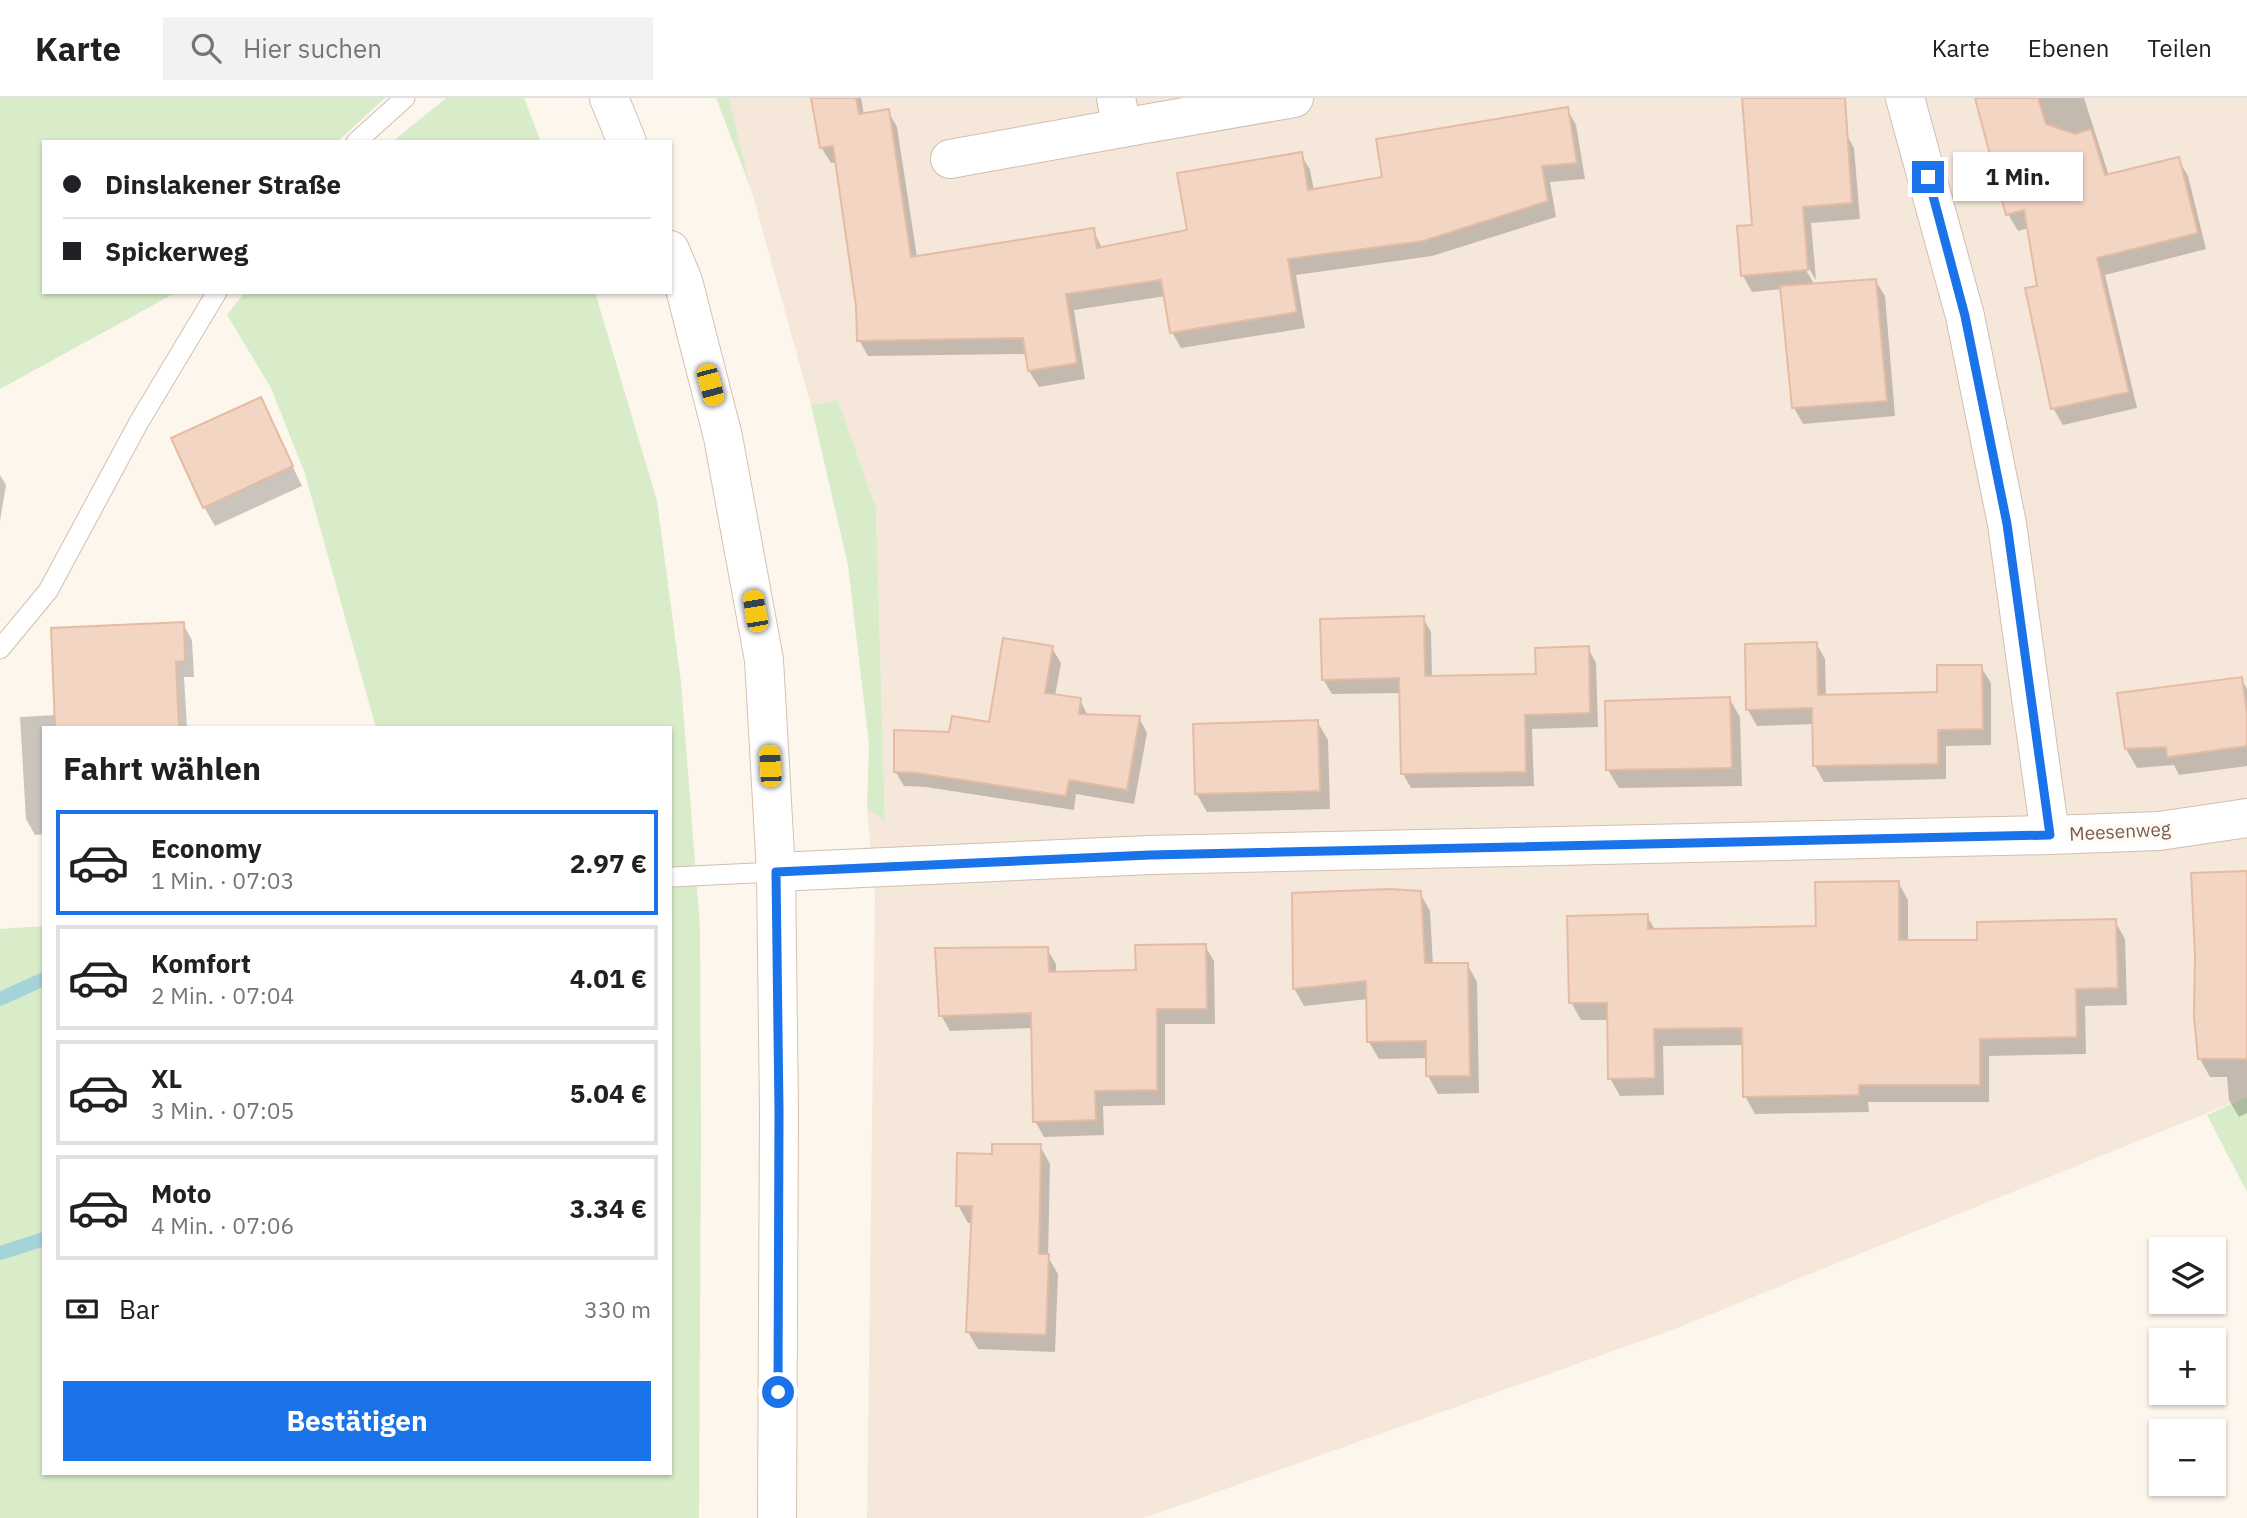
<!DOCTYPE html>
<html lang="de">
<head>
<meta charset="utf-8">
<style>
  :root { --surface:#fff; --page:#f2f2f2; --text:#202124; --muted:#757577; --line:#e0e0e0; --accent:#1a73e8 }
  body { margin:0; font-family:"IBM Plex Sans",sans-serif; background:var(--page); color:var(--text); height:100vh; display:flex; flex-direction:column; font-size:26px; white-space:nowrap }
  * { box-sizing:border-box; margin:0 }
  p { font-size:23px; color:var(--muted) }
  .icon { flex:none; width:38px; height:38px; fill:none; stroke:currentColor; stroke-width:2; stroke-linecap:round; stroke-linejoin:round }
  .map { position:relative; flex:1; overflow:hidden }
  .drawer { position:absolute; left:42px; top:628px; width:630px; height:749px; display:flex; flex-direction:column; background:var(--surface); border-radius:0px; box-shadow:0 2px 5px #0004 }
  .drawer>* { flex:none }
  .top-card { position:absolute; left:42px; top:42px; width:630px; height:154px; border-radius:0px; box-shadow:0 2px 5px #0004; display:grid; align-content:center; height:154px; padding:0 21px; background:var(--surface) }
  .tools { position:absolute; left:2149px; top:1139px; display:grid; gap:14px }
  .tools a { display:grid; place-items:center; width:77px; height:77px; border-radius:0px; background:var(--surface); box-shadow:0 2px 5px #0004; font-size:35px }
  .end { position:absolute; width:32px; height:32px; margin:-16px; border:9px solid #1a73e8; background:#fff; box-shadow:0 0 0 4px #fff }
  .from { border-radius:50% }
  .bubble { position:absolute; height:49px; border-radius:0px; background:var(--surface); box-shadow:0 2px 5px #0004; font-size:23px; font-weight:700; line-height:49px; text-align:center }
  .car { position:absolute; width:21px; height:42px; margin:-21px -10px; border-radius:9px; box-shadow:0 0 5px 2px #0007; background:linear-gradient(#f5c518 24%,#345 0 40%,#f5c518 0 76%,#345 0 86%,#f5c518 0) }
  .top-card b { display:flex; align-items:center; gap:24px; height:66px; font-size:26px }
  .top-card b+b { border-top:2px solid var(--line) }
  .top-card i { width:18px; height:18px; background:var(--text) }
  ul { padding:0; list-style:none }
  li { display:flex; align-items:center; gap:21px; height:105px; margin:0 14px 10px; padding:0 7px; border:4px solid var(--line); border-radius:0px }
  li div { flex:1 }
  li b { display:block; font-size:26px }
  li em { font-style:normal; font-weight:700 }
  li.selected { border-color:var(--accent) }
  li>.icon { width:63px; height:63px; stroke-width:1.5 }
  h2 { padding:0 21px; font-size:32px; line-height:84px }
  .pay { display:flex; align-items:center; gap:18px; height:77px; padding:0 21px; font-size:26px }
  .pay p { margin-inline-start:auto }
  .button { display:flex; gap:14px; margin-top:auto; padding:14px 21px }
  .button a { flex:1; height:80px; border-radius:0px; background:var(--accent); color:#fff; font-size:28px; font-weight:700; line-height:80px; text-align:center }
  header { display:flex; align-items:center; gap:42px; box-sizing:border-box; height:98px; padding:0 35px; background:var(--surface); border-bottom:2px solid var(--line) }
  header strong { font-size:33px }
  nav { display:flex; gap:38px; margin-inline-start:auto; font-size:24px }
  .search { width:490px; height:63px; background:var(--page); display:flex; align-items:center; gap:18px; box-sizing:border-box; padding:0 24px; border-radius:0px; color:var(--muted); font-size:26px }
  .map>svg:first-child { display:block }
  .residential { fill:#f5e8da }
  .green { fill:#d8ecc9 }
  .shadow { fill:#0003 }
  .lines { fill:none; stroke-linecap:round; stroke-linejoin:round }
  .stream { stroke:#a5d3da; stroke-width:14 }
  .building { fill:#f3d5c3; stroke:#e6bba3; stroke-width:2 }
  .lane-casing { stroke:#d1beb0; stroke-width:21 }
  .street-casing { stroke:#d1beb0; stroke-width:40 }
  .secondary-casing { stroke:#d6c0b0; stroke-width:40 }
  .lane { stroke:#fff; stroke-width:19 }
  .street { stroke:#fff; stroke-width:38 }
  .secondary { stroke:#fff; stroke-width:38 }
  .route { stroke:#1a73e8; stroke-width:9 }
  .labels { text-anchor:middle; dominant-baseline:central; stroke-width:7; stroke-linejoin:round; paint-order:stroke }
  .street-label { font-size:19px; fill:#7a5c4d; stroke:#fffaf3 }
</style>
</head>
<body>
<header>
<strong>Karte</strong>
<div class="search"><svg class="icon" aria-label="search" viewBox="0 0 24 24"><circle cx="10" cy="10" r="6"/><path d="M15 15l6 6"/></svg>Hier suchen</div>
<nav><a>Karte</a><a>Ebenen</a><a>Teilen</a></nav>
</header>
<div class="map">
<svg width="2247" height="1420" viewBox="0 0 2247 1420">
  <rect width="100%" height="100%" fill="#fdf6ec"/>
  <path class="residential" d="M729,0H2247V999L1672,1232L1144,1420H867L875,797L867,711L885,721L876,410L838,302L811,307L751,91Z"/>
  <g class="green">
    <path d="M0,0H385L337,44H44V194H177L0,291Z"/>
    <path d="M446,0H524L541,44H392Z"/>
    <path d="M716,0H729L751,91Z"/>
    <path d="M245,194H595L657,403L681,584L700,829L701,1039L699,1420H0V831L44,828V1376H670V630H376L305,376L271,290L227,217Z"/>
    <path d="M838,302L876,410L885,722L867,711L869,647L848,467L811,307Z"/>
    <path d="M2247,999V1094L2207,1017Z"/>
  </g>
  <g class="shadow">
    <path d="M813,0H861L864,17L888,13L897,29L917,159L1093,132L1102,150L1189,134L1301,56L1310,72L1314,93L1384,81L1567,11L1576,27L1585,81L1550,84L1556,119L1432,158L1296,177L1305,230L1181,250L1172,234L1166,198L1074,212L1085,281L1039,289L1029,273L1027,256L868,258L859,242L858,207L837,64L831,65L821,49Z"/>
    <path d="M1977,0H2084L2109,78L2178,61L2188,78L2206,151L2105,177L2137,310L2063,327L2053,310L2039,189L2029,130L2018,133L2008,116Z"/>
    <path d="M1845,34L1854,50L1860,121L1811,125L1816,182L1805,164L1802,166L1815,187L1875,182L1885,198L1895,318L1803,326L1794,310L1782,191L1752,194L1743,178L1754,128Z"/>
    <path d="M260,301L302,388L215,428L204,409Z"/>
    <path d="M0,377L6,387L0,423Z"/>
    <path d="M1423,520L1431,534L1432,580L1538,578L1588,550L1596,565L1598,629L1532,631L1534,688L1411,690L1403,676L1401,595L1332,596L1323,581Z"/>
    <path d="M183,526L192,542L194,579H184L187,630H44V736L35,737L26,721L20,619L56,617Z"/>
    <path d="M1816,545L1825,561L1826,598L1939,596L1981,569L1991,585V647L1946,648V681L1824,684L1815,668L1814,626L1757,628L1748,612Z"/>
    <path d="M1052,550L1061,565L1055,598L1080,602L1088,618L1139,620L1147,635L1134,706L1076,696L1074,712L926,689L904,688L895,673L951,636L990,626Z"/>
    <path d="M2241,581L2247,591V668L2179,677L2174,667L2137,670L2126,651Z"/>
    <path d="M1729,600L1740,619L1742,688L1619,690L1608,672Z"/>
    <path d="M1317,623L1328,642L1330,711L1207,714L1196,695Z"/>
    <path d="M2247,774V1015L2239,1019L2229,1002L2227,979H2210L2200,961Z"/>
    <path d="M1898,784L1908,802V843H1979L2115,823L2125,841L2127,907L2085,908L2086,956L1989,958V1004H1868L1869,1014L1755,1016L1745,998L1744,947L1663,948L1664,997L1620,998L1610,980L1609,922H1581L1571,904L1647,818L1655,832L1817,829Z"/>
    <path d="M1420,795L1430,813L1433,867L1467,866L1477,884L1479,995L1438,996L1428,978V960L1379,961L1369,944L1368,901L1304,908L1294,890Z"/>
    <path d="M1205,848L1214,863L1215,926H1165V1007L1103,1008L1104,1037L1044,1039L1035,1023L1033,930L950,933L941,917L1047,851L1056,866V875L1138,873Z"/>
    <path d="M1040,1048L1050,1066L1048,1159L1058,1176L1055,1254L978,1251L968,1234L973,1125H968L958,1107L994,1058Z"/>
  </g>
  <g class="lines">
    <g class="stream">
      <path d="M0,901L44,881"/>
      <path d="M0,1155L44,1141"/>
    </g>
  </g>
  <g class="building">
    <path d="M811,0H856L859,16L889,11L911,159L1094,130L1097,150L1187,132L1177,75L1302,54L1308,92L1382,79L1376,41L1568,9L1577,65L1542,68L1548,103L1423,143L1288,161L1297,214L1170,235L1161,182L1066,196L1077,265L1028,273L1023,240L857,243L856,208L833,48L820,50Z"/>
    <path d="M1742,0H1845L1852,105L1803,109L1808,172L1741,178L1737,128L1752,127Z"/>
    <path d="M1975,0H2038L2046,26L2075,36L2091,31L2105,77L2179,59L2198,135L2097,160L2129,294L2051,311L2025,190L2037,188L2024,112L2006,117Z"/>
    <path d="M1876,181L1887,303L1792,310L1780,188Z"/>
    <path d="M261,299L293,368L203,410L171,340Z"/>
    <path d="M1424,518L1425,578L1536,576L1535,550L1589,548L1590,615L1525,617L1526,674L1401,676L1399,580L1322,582L1320,521Z"/>
    <path d="M184,524L185,563L176,564L179,630H55L51,530Z"/>
    <path d="M1003,540L1053,548L1045,595L1081,600L1079,616L1140,618L1127,692L1069,682L1066,698L917,675L894,674V632L949,634L952,618L989,624Z"/>
    <path d="M1817,544L1818,597L1937,594V567H1982L1983,631L1938,632V666L1813,668L1812,610L1746,612L1745,546Z"/>
    <path d="M2242,579L2247,615V648L2167,659L2166,649L2125,651L2117,595Z"/>
    <path d="M1730,599L1732,670L1606,672L1605,603Z"/>
    <path d="M1318,622L1320,693L1195,696L1193,626Z"/>
    <path d="M2247,773V961H2198L2194,919L2195,856L2191,775Z"/>
    <path d="M1899,783V842H1977V824L2116,821L2118,890L2076,891L2077,939L1980,941V987H1859V997L1743,999L1742,930L1654,931L1655,980L1608,981L1607,905H1569L1567,818L1648,816V831L1816,828L1815,784Z"/>
    <path d="M1389,791L1421,793L1425,865H1468L1470,978H1426V943L1367,944L1366,883L1293,891L1292,795Z"/>
    <path d="M1206,846L1207,911H1157V992L1095,993L1096,1022L1033,1024L1031,915L939,918L935,850L1048,849L1049,874L1136,872L1135,847Z"/>
    <path d="M992,1046H1041L1039,1156H1049L1046,1237L966,1234L972,1108H956L957,1055L992,1056Z"/>
  </g>
  <g class="lines">
    <g class="lane-casing">
      <g id="lane">
        <path d="M356,44L405,0"/>
        <path d="M0,551L48,493L139,324L217,194"/>
        <path d="M672,779L776,774"/>
      </g>
    </g>
    <g class="street-casing">
      <g id="street">
        <path d="M1116,0L1122,30L1294,0"/>
        <path d="M1905,0L1965,218L2007,426L2050,737"/>
        <path d="M950,61L1122,30"/>
        <path d="M776,774L1150,757L2050,737L2159,733L2247,720"/>
      </g>
    </g>
    <g class="secondary-casing">
      <g id="secondary">
        <path d="M609,0L627,44"/>
        <path d="M670,152L683,183L723,339L764,562L776,774L779,1013L777,1420"/>
      </g>
    </g>
    <use href="#lane" class="lane"/>
    <use href="#street" class="street"/>
    <use href="#secondary" class="secondary"/>
  </g>
  <g class="lines">
    <path class="route" d="M778,1294L779,1013L776,774L1150,757L2050,737L2007,426L1965,218L1928,79"/>
  </g>
  <g class="labels">
    <g class="street-label">
      <text transform="translate(2120 733) rotate(-3)">Meesenweg</text>
    </g>
  </g>
</svg>
<div class="tools">
<a><svg class="icon" aria-label="layers" viewBox="0 0 24 24"><path d="M12 4l9 5-9 5-9-5zM3 14l9 5 9-5"/></svg></a>
<a>+</a>
<a>−</a>
</div>
<i class="end from" style="left:778px;top:1294px"></i>
<i class="end" style="left:1928px;top:79px"></i>
<div class="bubble" style="left:1953px;top:54px;width:130px">1 Min.</div>
<i class="car" style="left:710px;top:287px;rotate:165deg"></i>
<i class="car" style="left:755px;top:513px;rotate:350deg"></i>
<i class="car" style="left:770px;top:668px;rotate:357deg"></i>
<div class="top-card">
<b><i class="from"></i>Dinslakener Straße</b>
<b><i></i>Spickerweg</b>
</div>
<section class="drawer">
<h2>Fahrt wählen</h2>
<ul>
<li class="selected"><svg class="icon" aria-label="car" viewBox="0 0 24 24"><path d="M5 17H2v-5l4-1 3-4h7l3 4 3 1v5h-3M9 17h6M6 11h13"/><circle cx="7" cy="17" r="2"/><circle cx="17" cy="17" r="2"/></svg><div><b>Economy</b><p>1 Min. · 07:03</p></div><em>2.97 €</em></li>
<li><svg class="icon" aria-label="car" viewBox="0 0 24 24"><path d="M5 17H2v-5l4-1 3-4h7l3 4 3 1v5h-3M9 17h6M6 11h13"/><circle cx="7" cy="17" r="2"/><circle cx="17" cy="17" r="2"/></svg><div><b>Komfort</b><p>2 Min. · 07:04</p></div><em>4.01 €</em></li>
<li><svg class="icon" aria-label="car" viewBox="0 0 24 24"><path d="M5 17H2v-5l4-1 3-4h7l3 4 3 1v5h-3M9 17h6M6 11h13"/><circle cx="7" cy="17" r="2"/><circle cx="17" cy="17" r="2"/></svg><div><b>XL</b><p>3 Min. · 07:05</p></div><em>5.04 €</em></li>
<li><svg class="icon" aria-label="car" viewBox="0 0 24 24"><path d="M5 17H2v-5l4-1 3-4h7l3 4 3 1v5h-3M9 17h6M6 11h13"/><circle cx="7" cy="17" r="2"/><circle cx="17" cy="17" r="2"/></svg><div><b>Moto</b><p>4 Min. · 07:06</p></div><em>3.34 €</em></li>
</ul>
<div class="pay"><svg class="icon" aria-label="cash" viewBox="0 0 24 24"><path d="M3 7h18v10H3z"/><circle cx="12" cy="12" r="2"/></svg>Bar<p>330 m</p></div>
<div class="button"><a>Bestätigen</a></div>
</section>
</div>
</body>
</html>
